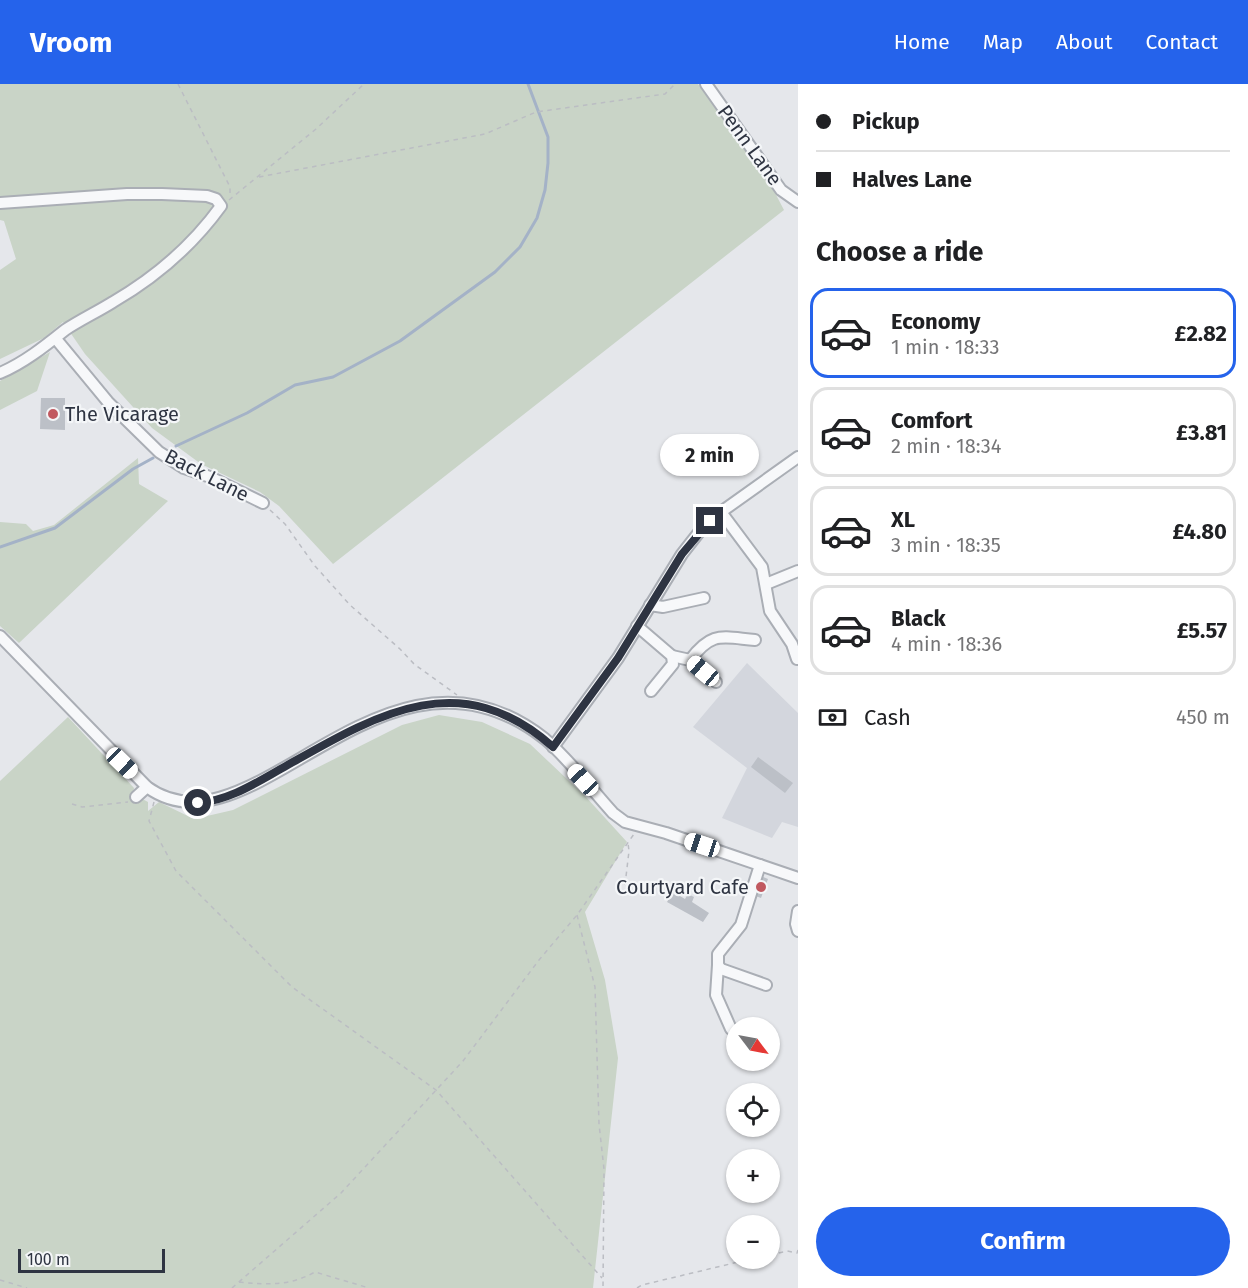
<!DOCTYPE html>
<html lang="en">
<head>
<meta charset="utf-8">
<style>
  :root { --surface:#fff; --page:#f2f2f2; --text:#202124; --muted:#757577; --line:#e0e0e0; --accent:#2563eb }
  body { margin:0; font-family:"Fira Sans",sans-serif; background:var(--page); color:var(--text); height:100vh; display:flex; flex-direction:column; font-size:22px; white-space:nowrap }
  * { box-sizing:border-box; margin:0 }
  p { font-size:20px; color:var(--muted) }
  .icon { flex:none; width:33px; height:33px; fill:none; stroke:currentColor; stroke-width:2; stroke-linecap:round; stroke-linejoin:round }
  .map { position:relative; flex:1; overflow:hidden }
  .details { display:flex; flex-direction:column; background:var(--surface); width:450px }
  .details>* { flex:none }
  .top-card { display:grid; align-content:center; height:132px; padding:0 18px; background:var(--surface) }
  .needle { width:39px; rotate:122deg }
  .tools { position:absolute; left:726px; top:933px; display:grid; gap:12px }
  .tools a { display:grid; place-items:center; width:54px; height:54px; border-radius:50%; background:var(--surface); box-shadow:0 2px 4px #0004; font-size:30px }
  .scale { position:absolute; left:18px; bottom:15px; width:147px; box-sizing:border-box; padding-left:6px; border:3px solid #2e3442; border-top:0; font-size:16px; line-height:21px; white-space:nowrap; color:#2e3442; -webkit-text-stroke:4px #f4f6f8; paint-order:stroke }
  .end { position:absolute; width:27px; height:27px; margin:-14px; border:8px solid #2e3442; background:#fff; box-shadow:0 0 0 3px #fff }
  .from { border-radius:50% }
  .bubble { position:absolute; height:42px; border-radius:21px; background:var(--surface); box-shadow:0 2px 4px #0004; font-size:20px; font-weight:700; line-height:42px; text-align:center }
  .car { position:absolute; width:18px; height:36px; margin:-18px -9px; border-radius:8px; box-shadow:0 0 4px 2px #0007; background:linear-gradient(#fff 24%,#345 0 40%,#fff 0 76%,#345 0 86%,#fff 0) }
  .top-card b { display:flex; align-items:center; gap:21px; height:57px; font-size:22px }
  .top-card b+b { border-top:2px solid var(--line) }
  .top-card i { width:15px; height:15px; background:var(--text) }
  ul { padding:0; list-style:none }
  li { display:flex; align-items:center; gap:18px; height:90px; margin:0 12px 9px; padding:0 6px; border:3px solid var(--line); border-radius:18px }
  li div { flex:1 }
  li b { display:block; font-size:22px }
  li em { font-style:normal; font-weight:700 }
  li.current { border-color:var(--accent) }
  li>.icon { width:54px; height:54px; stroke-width:1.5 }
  h2 { padding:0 18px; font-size:27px; line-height:72px }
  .pay { display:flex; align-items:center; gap:15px; height:66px; padding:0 18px; font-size:22px }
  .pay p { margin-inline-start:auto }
  .primary-button { display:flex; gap:12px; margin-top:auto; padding:12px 18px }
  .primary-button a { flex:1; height:69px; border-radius:36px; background:var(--accent); color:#fff; font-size:24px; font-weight:700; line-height:69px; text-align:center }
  header { display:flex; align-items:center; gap:36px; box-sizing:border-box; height:84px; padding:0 30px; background:var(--accent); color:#fff }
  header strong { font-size:28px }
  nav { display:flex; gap:33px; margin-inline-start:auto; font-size:21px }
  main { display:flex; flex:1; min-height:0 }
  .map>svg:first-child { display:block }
  .built { fill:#d3d6dd }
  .green { fill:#c9d4c7 }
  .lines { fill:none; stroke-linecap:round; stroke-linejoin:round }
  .stream { stroke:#a4b2c7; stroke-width:3 }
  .building { fill:#bcc0c7 }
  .minor-casing { stroke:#aaaeb5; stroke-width:14 }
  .path { stroke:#bbbdc3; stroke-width:1.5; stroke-dasharray:4.5 4.5; stroke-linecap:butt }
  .minor { stroke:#f7f8fa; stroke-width:10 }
  .route { stroke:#2e3442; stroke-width:8 }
  .poi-dot { fill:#c15960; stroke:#f4f6f8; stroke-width:2 }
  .labels { text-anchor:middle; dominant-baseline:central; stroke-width:4.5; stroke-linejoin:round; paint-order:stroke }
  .street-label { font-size:20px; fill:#2e3442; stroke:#f4f6f8 }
  .poi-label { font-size:20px; fill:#2e3442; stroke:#f4f6f8; text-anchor:start }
</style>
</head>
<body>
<header>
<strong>Vroom</strong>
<nav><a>Home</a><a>Map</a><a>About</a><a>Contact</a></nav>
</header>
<main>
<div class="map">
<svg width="798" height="1204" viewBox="0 0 798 1204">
  <rect width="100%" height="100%" fill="#e5e7eb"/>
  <path class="built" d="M747,579L798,629V743L782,738L772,754L722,734L747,684L693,643Z"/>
  <g class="green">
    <path d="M0,0H698L774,107L784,126L333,480L279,422L260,408L201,380L152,344L85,270L63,238L44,254L0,275V186L16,175L4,137L0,136Z"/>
    <path d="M50,268L37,307L0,326V297Z"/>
    <path d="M138,374L139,400L168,417L19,559L0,542V438L26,440L33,447L54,441Z"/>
    <path d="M439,631L482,638L530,660L586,713L627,758L585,828L605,896L618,974L593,1204H0V697L68,633L134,704L133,710L148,718V727L159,718L194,735L233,726L402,641Z"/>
  </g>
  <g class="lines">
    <g class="stream">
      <path d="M176,362L247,329L295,301L333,293L400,257L495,188L520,163L537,134L545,106L548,79V53L528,0"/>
      <path d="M0,463L55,444L133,385L153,374"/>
    </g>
  </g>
  <g class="building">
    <path d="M41,314H65V346L40,345Z"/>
    <path d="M758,673L793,699L785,709L751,683Z"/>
    <path d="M761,792L768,795L761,814L753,811Z"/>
    <path d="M673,808L685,815L688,810L694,813L692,818L709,829L703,838L667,818Z"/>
  </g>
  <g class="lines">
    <g class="minor-casing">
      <g id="minor">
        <path d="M706,0L781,106L798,118"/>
        <path d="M0,119L127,110H162L207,112L216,115L221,122C192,162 156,193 113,218C97,228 80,236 65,246C45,262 24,279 0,289"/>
        <path d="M56,255L108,318L159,368L184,384L210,393L263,419"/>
        <path d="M721,428L762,483L770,527L792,560L797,575"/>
        <path d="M766,500L798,487"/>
        <path d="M650,521L663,523L704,514"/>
        <path d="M637,542L672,572L673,580L651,607"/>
        <path d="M0,552L147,703C252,780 384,528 545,655C570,676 591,705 613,729L625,738L666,749L798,794"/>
        <path d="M672,572L690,576L716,598"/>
        <path d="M690,576C712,547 721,553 755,556"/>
        <path d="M553,663L618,574L682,470L700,447L721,428L798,373"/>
        <path d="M136,713L147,703"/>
        <path d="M760,781L741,841L718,870V881L721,885L766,901"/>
        <path d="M798,827L796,840L798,847"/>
        <path d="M718,881L716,911L731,945"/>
      </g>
    </g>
    <g class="path">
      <path d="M178,0L230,103V113"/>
      <path d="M259,93L485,50L536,28L665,10L675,0"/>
      <path d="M229,116L316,45L364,0"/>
      <path d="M270,426L285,440L315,482L350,521L400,565L414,580L457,611"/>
      <path d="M154,718L149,737L176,787L292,903L436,1006L602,1194"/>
      <path d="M72,720L82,723L128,718"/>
      <path d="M625,801L629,767L628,759"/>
      <path d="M577,831L595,903L599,1040L604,1085L603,1204"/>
      <path d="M770,1171L787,1167L797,1169L798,1166"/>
      <path d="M0,1196L27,1204"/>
      <path d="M239,1198C267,1201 290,1202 315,1188L369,1204"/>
      <path d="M232,1204L341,1109L463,977L539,876L577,831L634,750"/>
      <path d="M637,1204L642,1201L755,1174"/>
    </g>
    <use href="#minor" class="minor"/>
  </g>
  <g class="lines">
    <path class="route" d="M198,719C231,716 257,698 286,682C376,631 460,580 553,663L618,574L682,470L710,437"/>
  </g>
  <g class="poi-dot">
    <circle cx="53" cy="330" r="6"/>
    <circle cx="761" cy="803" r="6"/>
  </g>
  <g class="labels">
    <g class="street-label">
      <text transform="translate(750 61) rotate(54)">Penn Lane</text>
      <text transform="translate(207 391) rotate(27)">Back Lane</text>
    </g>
    <g class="poi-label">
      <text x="65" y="330">The Vicarage</text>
      <text x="749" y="803" text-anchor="end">Courtyard Cafe</text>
    </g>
  </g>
</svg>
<div class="tools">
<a><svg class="needle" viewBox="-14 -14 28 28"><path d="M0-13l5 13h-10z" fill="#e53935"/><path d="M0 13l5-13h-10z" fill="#757577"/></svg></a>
<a><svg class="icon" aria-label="locate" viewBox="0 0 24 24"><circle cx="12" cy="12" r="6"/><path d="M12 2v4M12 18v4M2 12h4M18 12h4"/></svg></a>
<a>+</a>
<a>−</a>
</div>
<div class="scale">100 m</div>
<i class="end from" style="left:198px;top:719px"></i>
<i class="end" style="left:710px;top:437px"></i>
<div class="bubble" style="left:660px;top:350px;width:99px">2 min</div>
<i class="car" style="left:703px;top:587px;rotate:310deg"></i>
<i class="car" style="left:122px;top:679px;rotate:134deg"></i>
<i class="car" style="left:583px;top:696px;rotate:317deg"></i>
<i class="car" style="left:702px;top:761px;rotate:288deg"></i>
</div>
<section class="details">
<div class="top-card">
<b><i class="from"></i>Pickup</b>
<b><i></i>Halves Lane</b>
</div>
<h2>Choose a ride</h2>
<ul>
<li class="current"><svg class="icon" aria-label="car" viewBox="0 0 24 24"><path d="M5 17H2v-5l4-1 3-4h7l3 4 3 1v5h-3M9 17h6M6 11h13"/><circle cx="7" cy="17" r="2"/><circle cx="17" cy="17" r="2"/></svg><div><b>Economy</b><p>1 min · 18:33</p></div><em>£2.82</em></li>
<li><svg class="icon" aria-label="car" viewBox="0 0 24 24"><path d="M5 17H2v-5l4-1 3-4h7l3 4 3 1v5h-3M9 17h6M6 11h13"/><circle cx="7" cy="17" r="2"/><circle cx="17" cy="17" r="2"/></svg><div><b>Comfort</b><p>2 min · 18:34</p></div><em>£3.81</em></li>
<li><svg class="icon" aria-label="car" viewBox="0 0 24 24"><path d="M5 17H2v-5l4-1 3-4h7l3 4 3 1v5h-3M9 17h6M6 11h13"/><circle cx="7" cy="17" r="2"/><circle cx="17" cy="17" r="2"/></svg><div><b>XL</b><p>3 min · 18:35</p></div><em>£4.80</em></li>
<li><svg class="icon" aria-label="car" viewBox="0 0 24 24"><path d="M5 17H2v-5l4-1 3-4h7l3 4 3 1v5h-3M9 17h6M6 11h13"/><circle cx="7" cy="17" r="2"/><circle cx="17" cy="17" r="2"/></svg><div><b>Black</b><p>4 min · 18:36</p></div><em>£5.57</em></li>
</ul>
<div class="pay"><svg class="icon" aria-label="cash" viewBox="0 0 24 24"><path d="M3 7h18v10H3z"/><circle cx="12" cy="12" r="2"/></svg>Cash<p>450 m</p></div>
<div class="primary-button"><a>Confirm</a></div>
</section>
</main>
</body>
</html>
